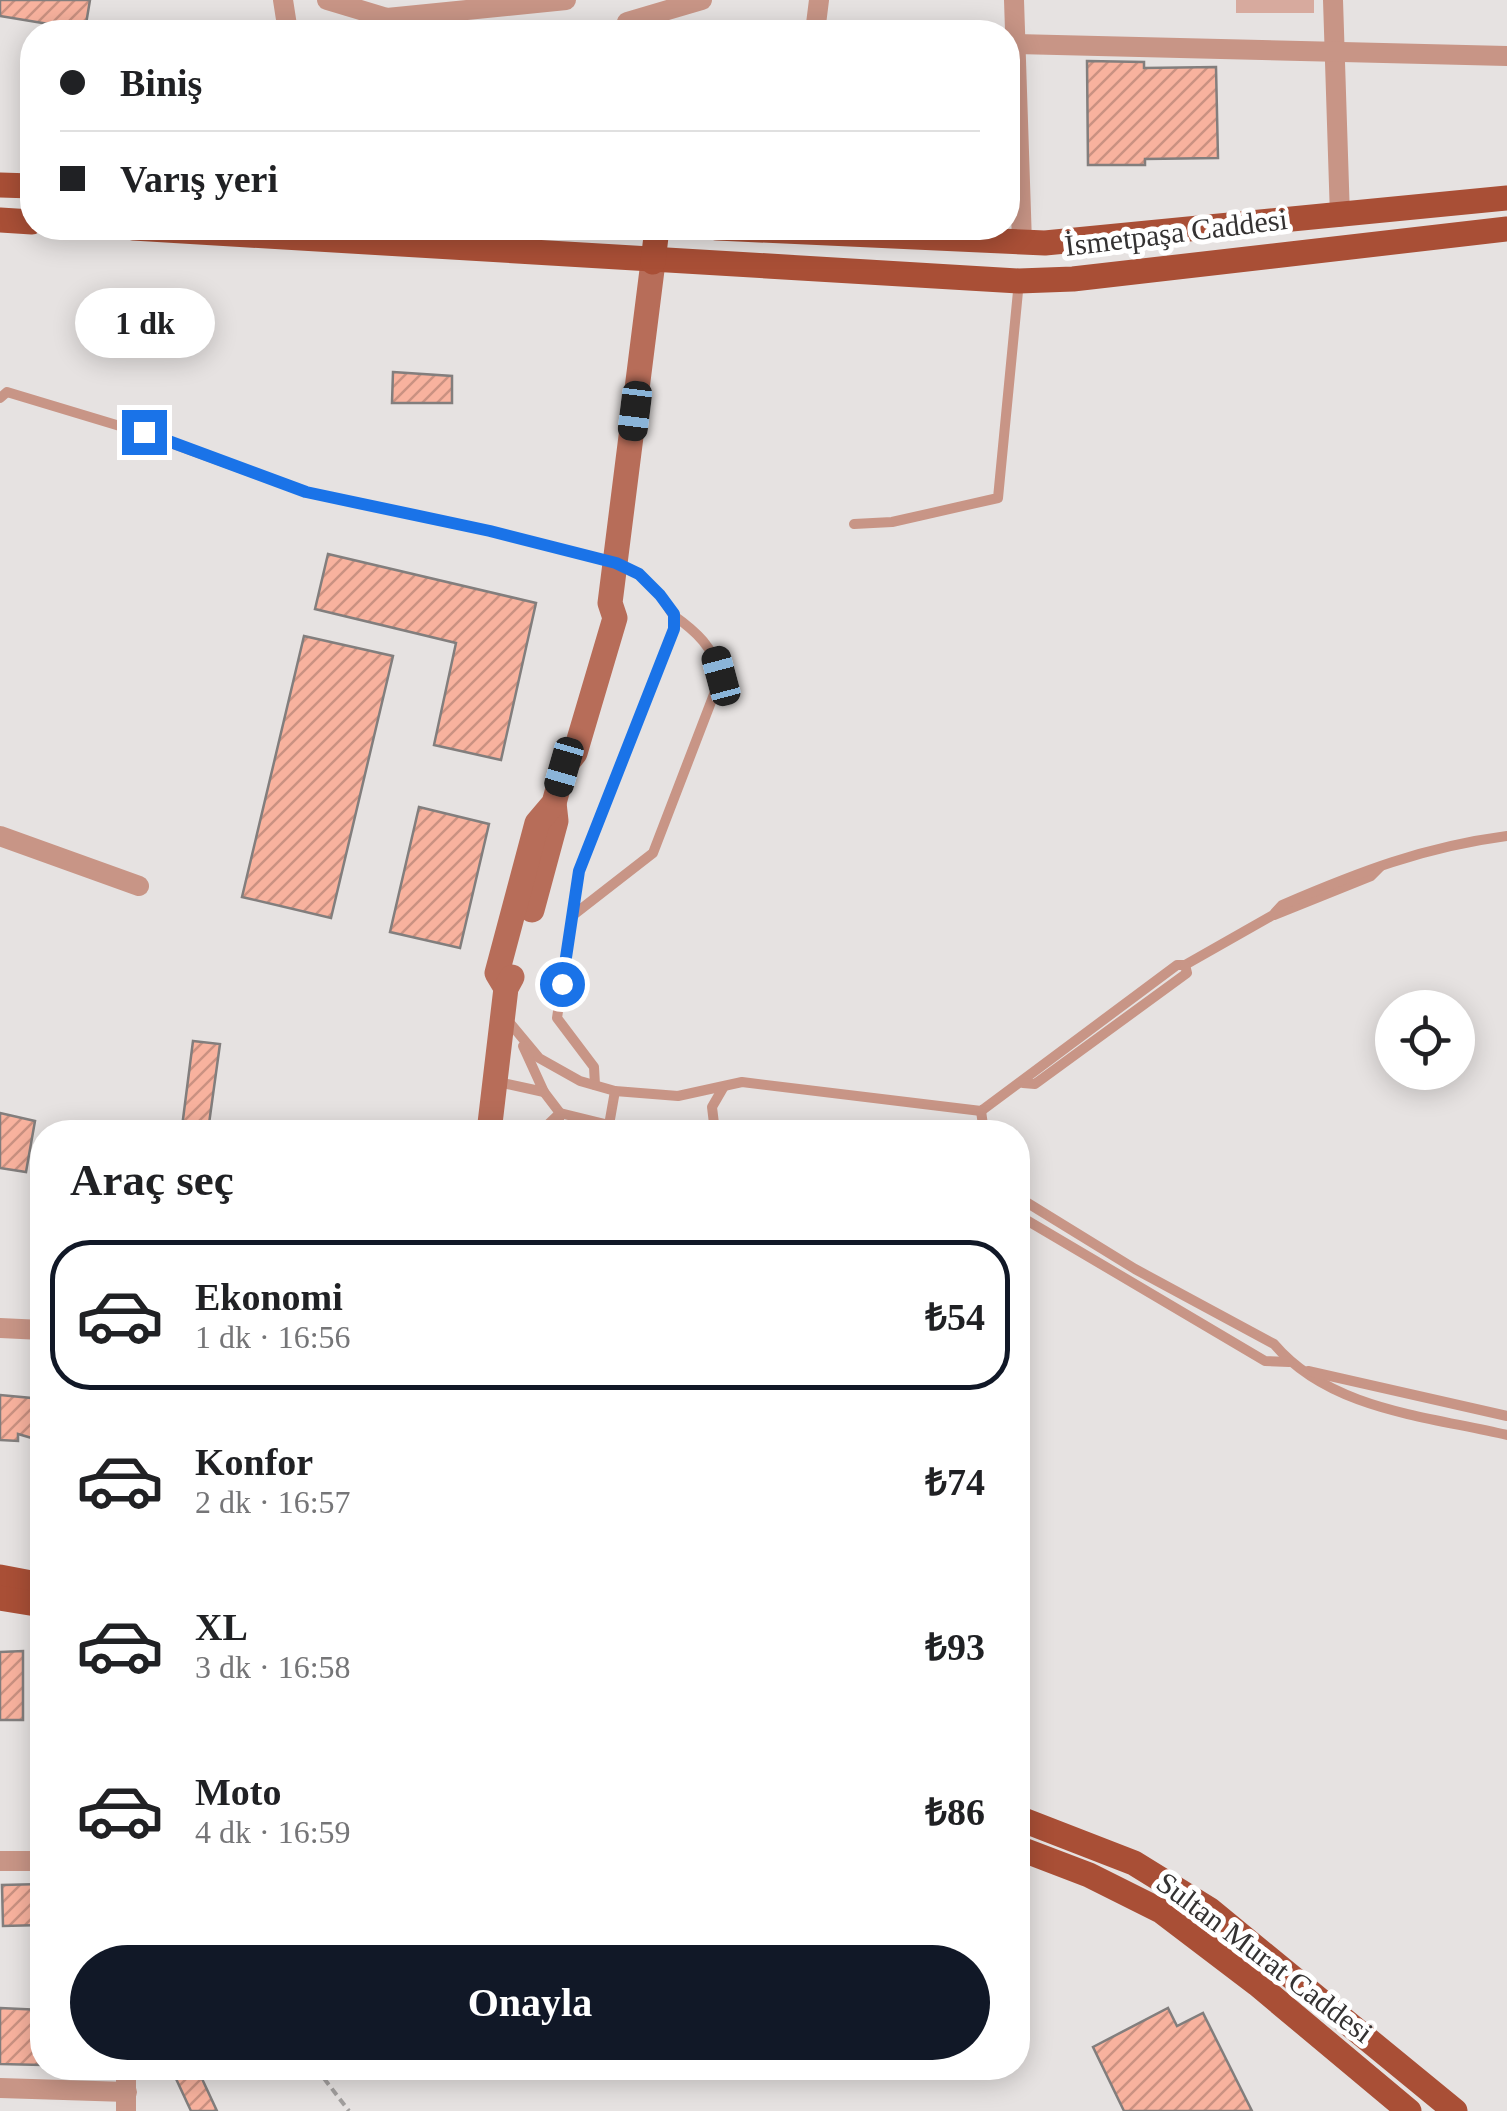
<!DOCTYPE html>
<html lang="tr">
<head>
<meta charset="utf-8">
<style>
  :root { --surface:#fff; --page:#f6f6f6; --text:#202124; --muted:#757577; --line:#e0e0e0; --accent:#111827 }
  body { margin:0; font-family:Georgia,serif; background:var(--page); color:var(--text); height:100vh; display:flex; flex-direction:column; font-size:38px; white-space:nowrap }
  * { box-sizing:border-box; margin:0 }
  p { font-size:32px; color:var(--muted) }
  .icon { flex:none; width:55px; height:55px; fill:none; stroke:currentColor; stroke-width:2; stroke-linecap:round; stroke-linejoin:round }
  .map { position:relative; flex:1; overflow:hidden }
  .sheet { position:absolute; left:30px; top:1120px; width:1000px; height:960px; display:flex; flex-direction:column; background:var(--surface); border-radius:40px; box-shadow:0 5px 25px #0003 }
  .sheet>* { flex:none }
  .guide { position:absolute; left:20px; top:20px; width:1000px; height:220px; border-radius:40px; box-shadow:0 5px 25px #0003; display:grid; align-content:center; height:220px; padding:0 40px; background:var(--surface) }
  .tools { position:absolute; left:1375px; top:990px; display:grid; gap:20px }
  .tools a { display:grid; place-items:center; width:100px; height:100px; border-radius:50%; background:var(--surface); box-shadow:0 5px 25px #0003; font-size:50px }
  .end { position:absolute; width:45px; height:45px; margin:-22px; border:12px solid #1a73e8; background:#fff; box-shadow:0 0 0 5px #fff }
  .from { border-radius:50% }
  .bubble { position:absolute; height:70px; border-radius:35px; background:var(--surface); box-shadow:0 5px 25px #0003; font-size:32px; font-weight:700; line-height:70px; text-align:center }
  .car { position:absolute; width:30px; height:60px; margin:-30px -15px; border-radius:12px; box-shadow:0 0 8px 2px #0007; background:linear-gradient(#222 24%,#8ab4d8 0 40%,#222 0 76%,#8ab4d8 0 86%,#222 0) }
  .guide b { display:flex; align-items:center; gap:35px; height:95px; font-size:38px }
  .guide b+b { border-top:2px solid var(--line) }
  .guide i { width:25px; height:25px; background:var(--text) }
  ul { padding:0; list-style:none }
  li { display:flex; align-items:center; gap:30px; height:150px; margin:0 20px 15px; padding:0 20px; border:5px solid transparent; border-radius:40px }
  li div { flex:1 }
  li b { display:block; font-size:38px }
  li em { font-style:normal; font-weight:700 }
  li.current { border-color:var(--accent) }
  li>.icon { width:90px; height:90px; stroke-width:1.5 }
  h2 { padding:0 40px; font-size:45px; line-height:120px }
  .primary-button { display:flex; gap:20px; margin-top:auto; padding:20px 40px }
  .primary-button a { flex:1; height:115px; border-radius:60px; background:var(--accent); color:#fff; font-size:40px; font-weight:700; line-height:115px; text-align:center }
  .map>svg:first-child { display:block }
  .green { fill:#d7aa9e }
  .building { fill:url(#building-hatch); stroke:#827e7d; stroke-width:2.5 }
  .lines { fill:none; stroke-linecap:round; stroke-linejoin:round }
  .path { stroke:#a29f9e; stroke-width:4; stroke-dasharray:8 5; stroke-linecap:butt }
  .lane { stroke:#c89586; stroke-width:10 }
  .street { stroke:#c89586; stroke-width:20 }
  .secondary { stroke:#b76d59; stroke-width:25 }
  .primary { stroke:#a94f36; stroke-width:25 }
  .route { stroke:#1a73e8; stroke-width:12 }
  .labels { text-anchor:middle; dominant-baseline:central; stroke-width:10; stroke-linejoin:round; paint-order:stroke }
  .street-label { font-size:30px; fill:#343232; stroke:#fff }
</style>
</head>
<body>
<div class="map">
<svg width="1507" height="2111" viewBox="0 0 1507 2111">
  <defs>
    <pattern id="building-hatch" width="6" height="6" patternUnits="userSpaceOnUse" patternTransform="scale(2.5)"><rect width="6" height="6" fill="#f8b29e"/><path d="M-1 1l2-2M0 6l6-6M5 7l2-2" fill="none" stroke="#ca9181"/></pattern>
  </defs>
  <rect width="100%" height="100%" fill="#e6e2e1"/>
  <rect class="green" x="1236" y="0" width="78" height="13"/>
  <g class="building">
    <path d="M0,0H90L85,30L0,16Z"/>
    <path d="M1087,61L1144,62V68L1216,67L1218,158L1145,159V165H1088Z"/>
    <path d="M393,372L452,376V403H392Z"/>
    <path d="M328,554L536,603L501,760L434,745L456,643L315,609Z"/>
    <path d="M304,636L393,656L331,918L242,897Z"/>
    <path d="M419,807L489,824L460,948L390,932Z"/>
    <path d="M193,1041L220,1044L208,1131L182,1127Z"/>
    <path d="M0,1113L35,1121L26,1172L0,1168Z"/>
    <path d="M0,1395L42,1399V1441L18,1434V1441L0,1440Z"/>
    <path d="M23,1651V1720H0V1652Z"/>
    <path d="M42,1884V1925L3,1926L2,1885Z"/>
    <path d="M0,2008L42,2010V2065L0,2064Z"/>
    <path d="M1168,2008L1177,2026L1203,2013L1252,2111H1124L1093,2047Z"/>
    <path d="M171,2068H197L217,2111H191Z"/>
  </g>
  <g class="lines">
    <path class="path" d="M316,2068L349,2111"/>
    <g class="lane">
      <path d="M0,398L7,392L143,433L306,492L490,531L617,563L639,574L660,595L673,615L674,629L579,871L557,1018L594,1067L595,1085"/>
      <path d="M854,524L892,522L998,498L1019,281"/>
      <path d="M1274,915L1371,876L1380,867"/>
      <path d="M572,916L653,853L721,676C713,647 697,632 673,615"/>
      <path d="M509,1022L539,1058L580,1081L615,1091L678,1096L742,1082L981,1111L1177,965H1185L1273,915L1282,905C1359,872 1423,847 1507,836"/>
      <path d="M523,1046L544,1092L560,1113L557,1132"/>
      <path d="M494,1081L544,1092"/>
      <path d="M1023,1083L1035,1084L1187,973L1185,965"/>
      <path d="M981,1111L984,1132"/>
      <path d="M609,1125L657,1132"/>
      <path d="M540,1132L560,1113L609,1125L615,1091"/>
      <path d="M715,1132L712,1107L723,1088"/>
      <path d="M1018,1197L1135,1269L1274,1344C1330,1410 1427,1416 1507,1435"/>
      <path d="M1018,1215L1265,1361L1289,1362"/>
      <path d="M1308,1371L1507,1416"/>
      <path d="M821,2068L823,2072"/>
    </g>
    <g class="street">
      <path d="M283,0L288,32"/>
      <path d="M327,0L387,18L566,0"/>
      <path d="M1014,0L1022,243"/>
      <path d="M1333,0L1340,217"/>
      <path d="M627,22L702,0"/>
      <path d="M815,32L819,0"/>
      <path d="M1014,44L1507,56"/>
      <path d="M0,836L139,886"/>
      <path d="M0,1328L42,1330"/>
      <path d="M0,1861H42"/>
      <path d="M0,2088L127,2092"/>
      <path d="M126,2111V2068"/>
    </g>
    <g class="secondary">
      <path d="M532,910L556,821L554,803"/>
      <path d="M506,988L497,973L537,823L554,803L564,767L575,753L615,618L610,603L653,262"/>
      <path d="M489,1132L506,988L512,977"/>
    </g>
    <g class="primary">
      <path d="M0,185L32,186"/>
      <path d="M0,220L32,222"/>
      <path d="M133,228L1019,281L1073,279L1507,229"/>
      <path d="M717,228L1045,243L1507,198"/>
      <path d="M653,262L657,228"/>
      <path d="M0,1577L42,1585"/>
      <path d="M0,1598L42,1605"/>
      <path d="M1018,1818L1134,1863L1210,1910L1455,2111"/>
      <path d="M1018,1848L1089,1875L1161,1911L1257,1984L1409,2111"/>
    </g>
  </g>
  <g class="lines">
    <path class="route" d="M144,432L306,492L490,531L616,563L639,574L660,595L674,614V629L579,871L562,984"/>
  </g>
  <g class="labels">
    <g class="street-label">
      <text transform="translate(1176 232) rotate(-7)">İsmetpaşa Caddesi</text>
      <text transform="translate(1265 1957) rotate(37)">Sultan Murat Caddesi</text>
    </g>
  </g>
</svg>
<div class="tools">
<a><svg class="icon" aria-label="locate" viewBox="0 0 24 24"><circle cx="12" cy="12" r="6"/><path d="M12 2v4M12 18v4M2 12h4M18 12h4"/></svg></a>
</div>
<i class="end from" style="left:562px;top:984px"></i>
<i class="end" style="left:144px;top:432px"></i>
<div class="bubble" style="left:75px;top:288px;width:140px">1 dk</div>
<i class="car" style="left:635px;top:411px;rotate:187deg"></i>
<i class="car" style="left:721px;top:676px;rotate:345deg"></i>
<i class="car" style="left:564px;top:767px;rotate:196deg"></i>
<div class="guide">
<b><i class="from"></i>Biniş</b>
<b><i></i>Varış yeri</b>
</div>
<section class="sheet">
<h2>Araç seç</h2>
<ul>
<li class="current"><svg class="icon" aria-label="car" viewBox="0 0 24 24"><path d="M5 17H2v-5l4-1 3-4h7l3 4 3 1v5h-3M9 17h6M6 11h13"/><circle cx="7" cy="17" r="2"/><circle cx="17" cy="17" r="2"/></svg><div><b>Ekonomi</b><p>1 dk · 16:56</p></div><em>₺54</em></li>
<li><svg class="icon" aria-label="car" viewBox="0 0 24 24"><path d="M5 17H2v-5l4-1 3-4h7l3 4 3 1v5h-3M9 17h6M6 11h13"/><circle cx="7" cy="17" r="2"/><circle cx="17" cy="17" r="2"/></svg><div><b>Konfor</b><p>2 dk · 16:57</p></div><em>₺74</em></li>
<li><svg class="icon" aria-label="car" viewBox="0 0 24 24"><path d="M5 17H2v-5l4-1 3-4h7l3 4 3 1v5h-3M9 17h6M6 11h13"/><circle cx="7" cy="17" r="2"/><circle cx="17" cy="17" r="2"/></svg><div><b>XL</b><p>3 dk · 16:58</p></div><em>₺93</em></li>
<li><svg class="icon" aria-label="car" viewBox="0 0 24 24"><path d="M5 17H2v-5l4-1 3-4h7l3 4 3 1v5h-3M9 17h6M6 11h13"/><circle cx="7" cy="17" r="2"/><circle cx="17" cy="17" r="2"/></svg><div><b>Moto</b><p>4 dk · 16:59</p></div><em>₺86</em></li>
</ul>
<div class="primary-button"><a>Onayla</a></div>
</section>
</div>
</body>
</html>
